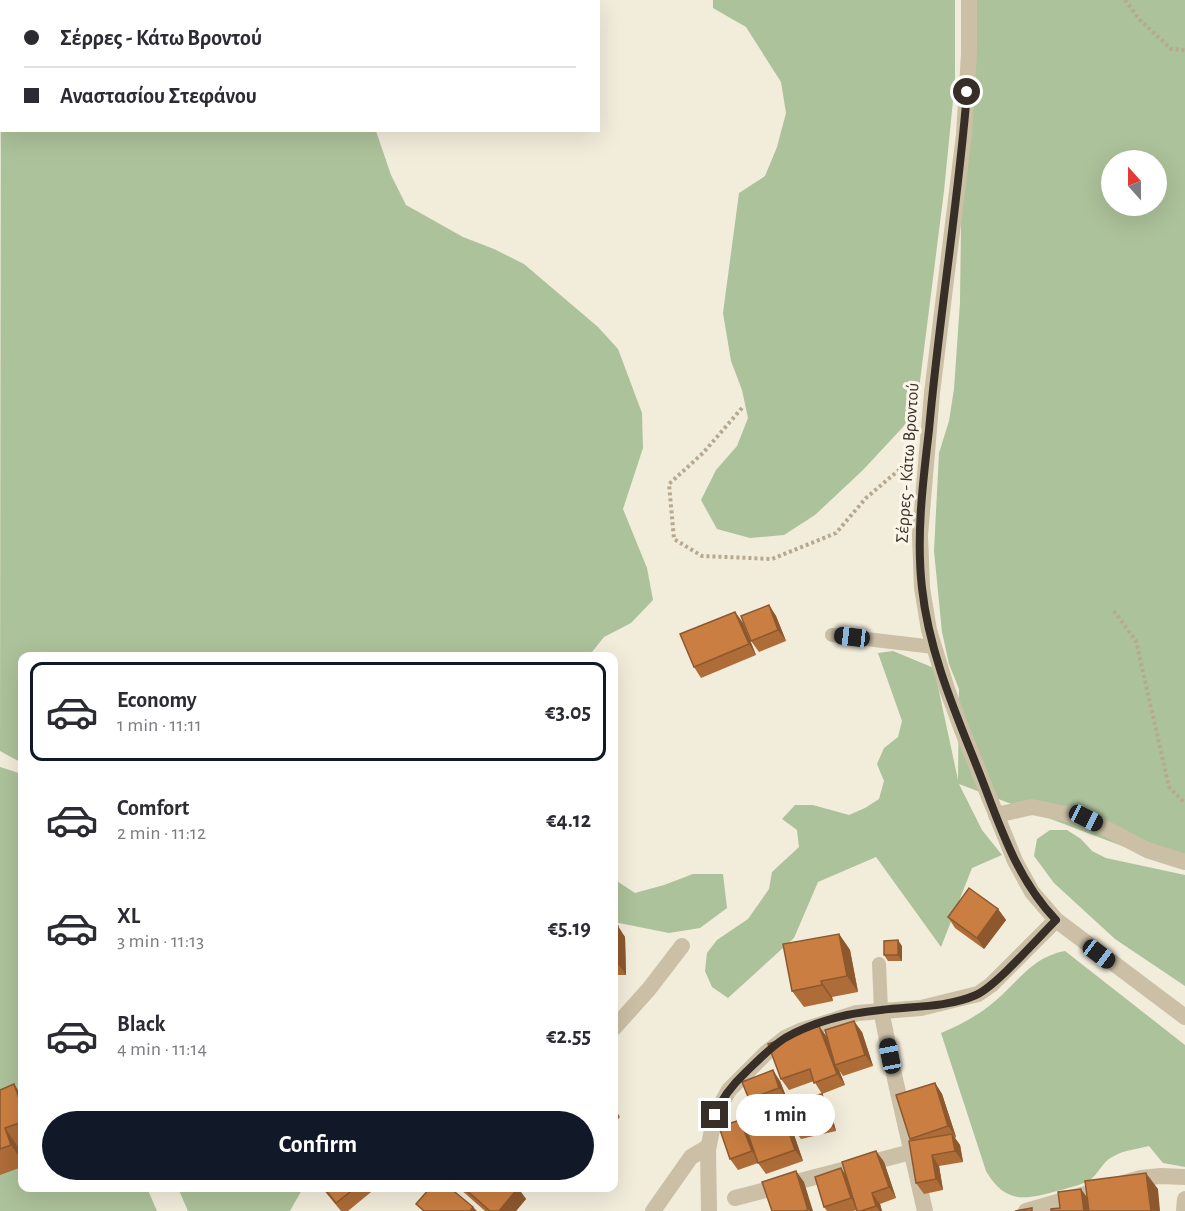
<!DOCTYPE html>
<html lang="en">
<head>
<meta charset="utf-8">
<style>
  :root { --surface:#fff; --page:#f2f2f3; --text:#2b2b33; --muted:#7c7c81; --line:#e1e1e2; --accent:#111827 }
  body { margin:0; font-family:"Alegreya Sans",sans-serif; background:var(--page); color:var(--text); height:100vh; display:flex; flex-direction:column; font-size:22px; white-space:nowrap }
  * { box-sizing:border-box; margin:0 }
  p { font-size:20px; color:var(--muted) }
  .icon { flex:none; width:33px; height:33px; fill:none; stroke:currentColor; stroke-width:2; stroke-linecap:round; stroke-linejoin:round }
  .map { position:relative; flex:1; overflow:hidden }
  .side { position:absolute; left:18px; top:652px; width:600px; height:540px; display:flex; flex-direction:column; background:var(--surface); border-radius:12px; box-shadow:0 6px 24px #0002 }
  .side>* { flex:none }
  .guide { position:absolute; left:0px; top:0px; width:600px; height:132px; box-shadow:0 6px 24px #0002; display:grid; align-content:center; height:132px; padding:0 24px; background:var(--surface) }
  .needle { width:39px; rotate:339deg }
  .buttons { position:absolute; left:1101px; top:150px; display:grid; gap:12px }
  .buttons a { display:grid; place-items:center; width:66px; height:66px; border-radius:50%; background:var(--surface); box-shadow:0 6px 24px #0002; font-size:30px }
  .end { position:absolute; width:27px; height:27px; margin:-14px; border:8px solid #372f27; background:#fff; box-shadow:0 0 0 3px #fff }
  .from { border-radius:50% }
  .bubble { position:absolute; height:42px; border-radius:21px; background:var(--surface); box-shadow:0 6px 24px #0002; font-size:20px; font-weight:600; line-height:42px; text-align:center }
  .car { position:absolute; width:18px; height:36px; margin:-18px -9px; border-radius:8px; box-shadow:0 0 4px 2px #0007; background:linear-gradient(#222 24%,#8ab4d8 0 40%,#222 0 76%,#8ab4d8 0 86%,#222 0) }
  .guide b { display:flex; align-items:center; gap:21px; height:57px; font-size:22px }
  .guide b+b { border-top:2px solid var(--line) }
  .guide i { width:15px; height:15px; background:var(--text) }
  ul { padding:10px 0 0; list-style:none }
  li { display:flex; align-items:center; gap:18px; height:99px; margin:0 12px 9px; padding:0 12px; border:3px solid transparent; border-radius:12px }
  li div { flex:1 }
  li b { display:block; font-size:22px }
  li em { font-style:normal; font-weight:600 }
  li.current { border-color:var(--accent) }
  li>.icon { width:54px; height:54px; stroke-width:1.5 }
  .action { display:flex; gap:12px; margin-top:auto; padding:12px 24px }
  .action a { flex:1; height:69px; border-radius:36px; background:var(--accent); color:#fff; font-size:24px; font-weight:600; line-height:69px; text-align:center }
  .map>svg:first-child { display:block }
  .green { fill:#acc29a; fill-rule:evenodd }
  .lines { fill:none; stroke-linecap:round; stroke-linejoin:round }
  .path { stroke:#b7a990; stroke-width:4; stroke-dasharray:3 3; stroke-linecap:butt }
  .service { stroke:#cbbfa6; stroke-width:14 }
  .minor { stroke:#cbbfa6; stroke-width:16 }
  .tertiary { stroke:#cbbfa6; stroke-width:16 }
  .wall { fill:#ae6c38 }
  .shaded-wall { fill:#8d582e }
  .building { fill:#ca7e41; stroke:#8d582e; stroke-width:1.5 }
  .route { stroke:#372f27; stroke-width:8 }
  .labels { text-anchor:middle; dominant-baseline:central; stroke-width:6; stroke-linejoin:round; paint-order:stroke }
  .street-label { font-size:18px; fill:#372f27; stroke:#faf5e7 }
</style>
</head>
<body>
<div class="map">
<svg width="1185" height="1211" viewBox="0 0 1185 1211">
  <rect width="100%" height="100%" fill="#f2ecdb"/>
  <g class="green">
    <path d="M138,0H439L438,2Z"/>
    <path d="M713,0H955V80L944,191L916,413L863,470L815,515L784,535L750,538L717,529L701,500L716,470L737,446L748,418L742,390L731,361L723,313L739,193L765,176L777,147L786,113L781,82L746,27L713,8Z"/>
    <path d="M964,0H1185V870L959,784L982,830L1002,855L972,868L941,947L876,857L818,882L794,938L728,998L712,987L705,971L707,953L717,940L748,919L769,889L772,872L799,847L797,830L782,819L795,805H813L849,815L865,808L879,799L884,781L877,764L884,748L898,737L902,721L878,653L893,651L934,668L958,780L959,689L949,664L942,632L934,551L939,453L949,421L954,389L960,302ZM1112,160H1156V206H1112Z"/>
    <path d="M1,15L2,130L376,131L391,175L406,205L463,237L494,249L524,264L598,327L618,349L642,413L643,448L623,509L647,568L653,600L631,623L604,637L588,657H22V763L0,751Z"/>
    <path d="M0,767L22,774V1188H147L157,1211H0Z"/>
    <path d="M1050,830H1067L1081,839L1092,851L1106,858L1185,875V986L1115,939L1054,883L1034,856L1037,839Z"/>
    <path d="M693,874H723L727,908L700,928L669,933L614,922V879L635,893L664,885Z"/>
    <path d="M1065,951L1185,1045V1167L1163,1163L1149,1146C1138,1149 1124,1150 1114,1156C1101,1162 1099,1175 1088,1181C1079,1186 1067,1188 1057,1191C1025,1200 1005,1204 986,1171L941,1033C960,1025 979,1015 994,1002C1018,982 1032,957 1065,951Z"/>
    <path d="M178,1188H303L290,1211H188Z"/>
  </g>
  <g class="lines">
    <g class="path">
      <path d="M1125,0L1140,20L1171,49L1185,50"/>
      <path d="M742,408L703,453L669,484L674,539L702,556L772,559L836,533L866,498L906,464"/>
      <path d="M1114,611L1136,641L1169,787L1185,803"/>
    </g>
    <g class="service">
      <path d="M832,635L934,647"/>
      <path d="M879,964L881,1010"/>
    </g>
    <g class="minor">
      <path d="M996,815L1032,807L1086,818L1147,850L1185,862"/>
      <path d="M881,1010L895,1079L925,1211"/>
      <path d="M614,1028L649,989L682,946"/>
      <path d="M735,1198L911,1152"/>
      <path d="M653,1211L691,1157L708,1147"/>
      <path d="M709,1211L708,1150L715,1115L729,1090L766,1053L785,1038L800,1031L857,1013L921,1008L978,994L991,985L1056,920"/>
      <path d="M1026,1211L1141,1178L1161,1176L1185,1177"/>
      <path d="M1184,1211L1185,1199"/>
    </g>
    <path class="tertiary" d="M969,0V54L964,135L932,393L920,535L922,588L929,630L947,689L962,730L1015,861L1032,892L1056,920L1185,1017"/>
  </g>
  <g class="wall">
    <path d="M769,605L776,616L786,641L759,652L751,641Z"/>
    <path d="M735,612L743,623L756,655L701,678L694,667Z"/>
    <path d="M998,909L1006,920L984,949L955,928L948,917Z"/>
    <path d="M614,926L625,937L626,975H614Z"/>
    <path d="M839,934L850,950L858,992L832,997L833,1001L804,1007L792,991Z"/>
    <path d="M902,946V961H888L884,955Z"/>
    <path d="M862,1032L873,1066L843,1076L839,1070L845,1085L822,1094L814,1081L789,1090L781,1079L826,1036Z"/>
    <path d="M780,1081L787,1099L757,1110L749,1099Z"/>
    <path d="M935,1083L942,1094L956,1137L955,1138L960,1145L963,1162L939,1166L943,1190L924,1194L916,1183L911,1141L910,1139Z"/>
    <path d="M0,1090L22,1096V1149L20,1150L22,1157V1167L0,1175Z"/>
    <path d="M822,1094L829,1105L836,1131L801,1139L793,1128Z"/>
    <path d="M614,1107L620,1117L614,1124Z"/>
    <path d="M792,1129L803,1161L766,1174L758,1163L738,1170L730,1159L748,1131Z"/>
    <path d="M876,1151L884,1162L896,1198L880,1204L882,1211H857V1210L853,1211H827L824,1207L845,1174Z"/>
    <path d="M322,1188H376L348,1211H341Z"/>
    <path d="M459,1188H518L526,1199L516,1211H485Z"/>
  </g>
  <g class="shaded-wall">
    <path d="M769,605L776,616L786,641L778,630Z"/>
    <path d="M735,612L743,623L756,655L749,644Z"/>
    <path d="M998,909L1006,920L984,949L977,938Z"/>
    <path d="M618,926L625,937L626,975L618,964Z"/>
    <path d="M839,934L850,950L858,992L847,976Z"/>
    <path d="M898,940L902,946V961L898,955Z"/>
    <path d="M821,981L832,997L833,1001L822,985Z"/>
    <path d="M854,1021L862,1032L873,1066L865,1055Z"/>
    <path d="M819,1026L827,1037L835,1065L839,1070L845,1085L837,1074Z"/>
    <path d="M773,1070L780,1081L787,1099L779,1088Z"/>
    <path d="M935,1083L942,1094L956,1137L948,1126Z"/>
    <path d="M14,1084L22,1096V1107Z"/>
    <path d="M822,1094L829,1105L836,1131L828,1120Z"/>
    <path d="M784,1118L792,1129L803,1161L795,1150Z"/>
    <path d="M740,1120L748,1131L759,1162L752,1151Z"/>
    <path d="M5,1128L20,1150L22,1157V1161L11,1145Z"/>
    <path d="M952,1134L960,1145L963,1162L955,1151Z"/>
    <path d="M876,1151L884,1162L896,1198L889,1187Z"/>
    <path d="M932,1155L939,1166L943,1190L936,1179Z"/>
    <path d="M841,1168L849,1179L859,1209L851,1198Z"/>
    <path d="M796,1171L804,1182L813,1211H809L808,1210Z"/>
    <path d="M1146,1173L1158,1189L1160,1211H1151Z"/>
    <path d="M518,1188L526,1199L516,1211H499Z"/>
    <path d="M1081,1189L1089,1200L1090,1211H1084Z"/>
    <path d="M872,1193L880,1204L882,1211H880L876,1206Z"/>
    <path d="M473,1207L477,1211H470Z"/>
  </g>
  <g class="building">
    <path d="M769,605L778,630L751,641L741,616Z"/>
    <path d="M735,612L749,644L694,667L680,634Z"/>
    <path d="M969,888L998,909L977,938L948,917Z"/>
    <rect x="614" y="926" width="4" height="38"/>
    <path d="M839,934L847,976L821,981L822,985L792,991L783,944Z"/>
    <path d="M898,940V955H884V941Z"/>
    <path d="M854,1021L865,1055L835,1065L825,1030Z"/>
    <path d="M819,1026L837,1074L814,1083L810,1069L781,1079L768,1044Z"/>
    <path d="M773,1070L779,1088L749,1099L742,1082Z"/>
    <path d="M935,1083L948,1126L910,1139L896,1095Z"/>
    <path d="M14,1084L22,1107V1122L5,1128L11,1145L0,1149V1090Z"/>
    <path d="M822,1094L828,1120L793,1128L787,1102Z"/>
    <path d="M784,1118L795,1150L758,1163L747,1131Z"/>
    <path d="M740,1120L752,1151L730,1159L719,1127Z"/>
    <path d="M952,1134L955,1151L932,1155L936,1179L916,1183L909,1141Z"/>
    <path d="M876,1151L889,1187L872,1193L876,1206L861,1211H857L842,1162Z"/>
    <path d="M841,1168L851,1198L824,1207L815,1177Z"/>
    <path d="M796,1171L808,1210L804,1211H772L762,1182Z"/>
    <path d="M1146,1173L1151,1211H1089L1085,1181Z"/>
    <path d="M324,1188H355L336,1203Z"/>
    <path d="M430,1188H450L473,1207L470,1211H424L416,1204Z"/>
    <path d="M464,1188H518L499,1211H490Z"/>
    <path d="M1081,1189L1084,1211H1051V1209L1060,1208L1058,1192Z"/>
    <path d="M1032,1208V1211H1015Z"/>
  </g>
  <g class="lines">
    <path class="route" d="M715,1115C722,1097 733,1084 747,1071C759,1059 771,1047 785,1038C813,1022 849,1013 881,1010C913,1006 946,1008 976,995C996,986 1038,938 1056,920C1017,879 1001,829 981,777C957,716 929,654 922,588C916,536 923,481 929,430C939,317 958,205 967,92"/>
  </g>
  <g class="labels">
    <g class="street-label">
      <text transform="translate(908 463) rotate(-86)">Σέρρες - Κάτω Βροντού</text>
    </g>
  </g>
</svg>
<div class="buttons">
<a><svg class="needle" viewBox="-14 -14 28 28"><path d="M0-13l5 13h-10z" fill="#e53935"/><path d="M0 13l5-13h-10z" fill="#7c7c81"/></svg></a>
</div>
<i class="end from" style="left:967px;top:92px"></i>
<i class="end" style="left:715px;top:1115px"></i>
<div class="bubble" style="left:736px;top:1094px;width:99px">1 min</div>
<i class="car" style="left:852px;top:637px;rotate:277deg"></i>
<i class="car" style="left:1086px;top:818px;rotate:117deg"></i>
<i class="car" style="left:1099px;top:954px;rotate:127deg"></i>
<i class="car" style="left:890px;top:1056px;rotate:349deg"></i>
<div class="guide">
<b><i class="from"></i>Σέρρες - Κάτω Βροντού</b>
<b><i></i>Αναστασίου Στεφάνου</b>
</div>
<section class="side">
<ul>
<li class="current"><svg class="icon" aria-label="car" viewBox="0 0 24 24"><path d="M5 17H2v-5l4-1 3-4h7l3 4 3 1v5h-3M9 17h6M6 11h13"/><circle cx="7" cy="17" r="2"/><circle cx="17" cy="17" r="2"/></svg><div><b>Economy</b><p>1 min · 11:11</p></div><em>€3.05</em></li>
<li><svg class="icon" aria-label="car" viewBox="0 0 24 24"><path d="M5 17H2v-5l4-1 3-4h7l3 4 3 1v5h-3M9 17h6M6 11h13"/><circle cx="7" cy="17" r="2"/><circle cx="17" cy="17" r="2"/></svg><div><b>Comfort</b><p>2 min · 11:12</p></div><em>€4.12</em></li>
<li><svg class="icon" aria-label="car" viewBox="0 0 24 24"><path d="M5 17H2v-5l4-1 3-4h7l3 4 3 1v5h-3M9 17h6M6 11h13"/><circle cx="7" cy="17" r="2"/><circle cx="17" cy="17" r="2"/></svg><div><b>XL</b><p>3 min · 11:13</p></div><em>€5.19</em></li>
<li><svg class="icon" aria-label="car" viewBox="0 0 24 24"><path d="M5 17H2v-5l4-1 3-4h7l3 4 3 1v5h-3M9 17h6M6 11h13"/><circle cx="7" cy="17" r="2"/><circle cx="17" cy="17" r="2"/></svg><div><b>Black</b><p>4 min · 11:14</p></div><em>€2.55</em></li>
</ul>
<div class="action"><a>Confirm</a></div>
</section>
</div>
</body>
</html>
